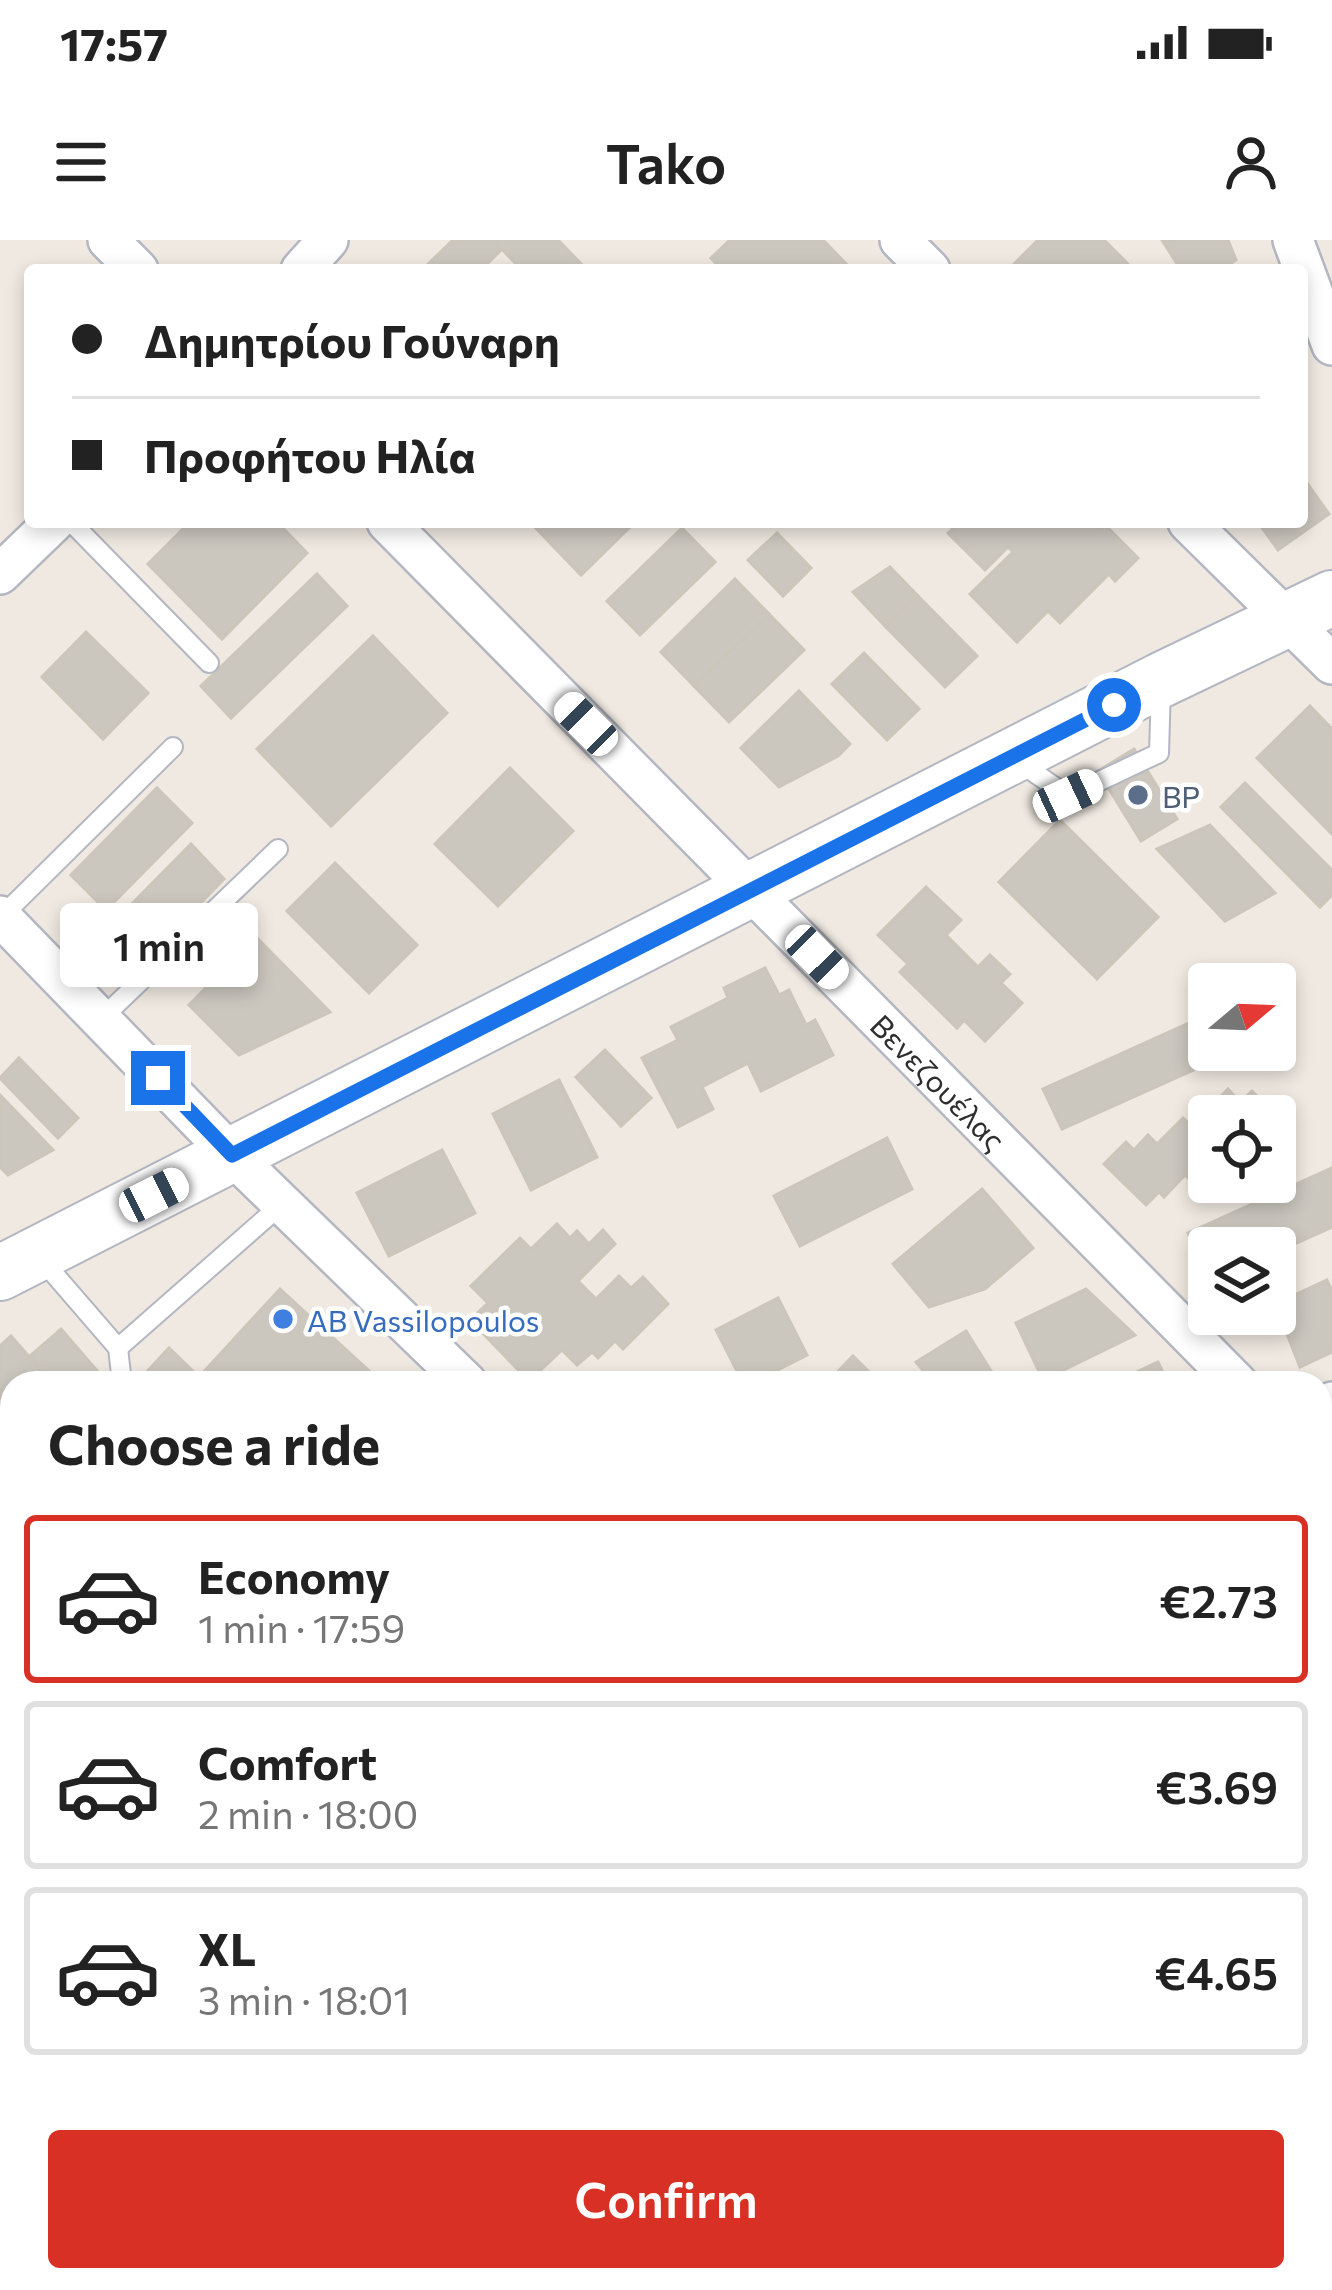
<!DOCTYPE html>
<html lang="en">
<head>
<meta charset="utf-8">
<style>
  :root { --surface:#fff; --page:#f6f6f6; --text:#222; --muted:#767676; --line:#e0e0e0; --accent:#d93025 }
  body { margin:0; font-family:Commissioner,sans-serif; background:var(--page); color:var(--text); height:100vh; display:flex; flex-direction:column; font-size:45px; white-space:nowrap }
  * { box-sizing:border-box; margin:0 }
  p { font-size:39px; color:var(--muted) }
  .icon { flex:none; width:66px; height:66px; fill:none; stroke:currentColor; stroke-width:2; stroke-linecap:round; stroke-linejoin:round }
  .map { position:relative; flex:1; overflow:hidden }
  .sheet { position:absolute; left:0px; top:1131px; width:1332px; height:921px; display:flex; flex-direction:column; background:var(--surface); border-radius:36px 36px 0 0; box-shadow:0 6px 18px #0003 }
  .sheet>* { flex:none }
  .hud { position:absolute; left:24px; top:24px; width:1284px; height:264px; border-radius:12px; box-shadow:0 6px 18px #0003; display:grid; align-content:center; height:264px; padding:0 48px; background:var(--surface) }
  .needle { width:78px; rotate:71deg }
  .fabs { position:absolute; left:1188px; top:723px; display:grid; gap:24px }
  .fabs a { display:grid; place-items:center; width:108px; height:108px; border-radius:12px; background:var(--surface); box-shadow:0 6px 18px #0003; font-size:60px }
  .end { position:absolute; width:54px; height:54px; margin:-27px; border:15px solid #1a73e8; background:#fff; box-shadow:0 0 0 6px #fff }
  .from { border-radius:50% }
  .bubble { position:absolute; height:84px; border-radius:12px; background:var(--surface); box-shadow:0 6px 18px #0003; font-size:39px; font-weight:600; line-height:84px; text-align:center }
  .car { position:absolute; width:36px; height:72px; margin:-36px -18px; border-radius:15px; box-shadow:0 0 9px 3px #0007; background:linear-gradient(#fff 24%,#345 0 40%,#fff 0 76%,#345 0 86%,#fff 0) }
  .hud b { display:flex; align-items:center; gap:42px; height:114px; font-size:45px }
  .hud b+b { border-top:3px solid var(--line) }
  .hud i { width:30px; height:30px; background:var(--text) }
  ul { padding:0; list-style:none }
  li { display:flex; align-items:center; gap:36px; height:168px; margin:0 24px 18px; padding:0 24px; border:6px solid var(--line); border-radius:12px }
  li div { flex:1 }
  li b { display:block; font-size:45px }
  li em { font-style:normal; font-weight:600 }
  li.on { border-color:var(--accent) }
  li>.icon { width:108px; height:108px; stroke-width:1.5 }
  h2 { padding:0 48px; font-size:54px; line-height:144px }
  .button { display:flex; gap:24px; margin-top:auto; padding:24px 48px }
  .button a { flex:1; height:138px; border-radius:12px; background:var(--accent); color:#fff; font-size:48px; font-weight:600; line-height:138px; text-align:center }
  .status { display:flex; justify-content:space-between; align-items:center; height:84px; padding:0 60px; background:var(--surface); direction:ltr }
  .status svg { height:33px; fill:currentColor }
  header { display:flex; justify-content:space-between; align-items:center; height:156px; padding:0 48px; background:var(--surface); font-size:54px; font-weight:600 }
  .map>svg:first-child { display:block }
  .building { fill:#cbc7bf; stroke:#cbc5ba; stroke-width:3 }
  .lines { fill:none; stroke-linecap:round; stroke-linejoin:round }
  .service-casing { stroke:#b4b7c1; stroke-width:22 }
  .minor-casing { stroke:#b4b7c1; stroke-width:44 }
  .tertiary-casing { stroke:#b4b7c1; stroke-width:52 }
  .secondary-casing { stroke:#b4b7c1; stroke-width:58 }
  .service { stroke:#fff; stroke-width:18 }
  .minor { stroke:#fff; stroke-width:39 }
  .tertiary { stroke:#fff; stroke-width:48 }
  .secondary { stroke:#fff; stroke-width:54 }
  .route { stroke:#1a73e8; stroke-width:15 }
  .service-dot { fill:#5c6f8a; stroke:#fff; stroke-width:4.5 }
  .shop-dot { fill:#3f7fe0; stroke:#fff; stroke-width:4.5 }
  .labels { text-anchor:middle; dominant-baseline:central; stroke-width:9; stroke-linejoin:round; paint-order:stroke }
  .service-label { font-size:30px; fill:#4e5e75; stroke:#fff; text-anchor:start }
  .street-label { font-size:30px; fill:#2e2e2e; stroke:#fff }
  .shop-label { font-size:30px; fill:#366cbe; stroke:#fff; text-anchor:start }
</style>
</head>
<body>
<div class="status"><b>17:57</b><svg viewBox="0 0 49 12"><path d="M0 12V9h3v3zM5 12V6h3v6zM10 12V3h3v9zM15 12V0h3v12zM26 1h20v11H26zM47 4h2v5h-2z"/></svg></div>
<header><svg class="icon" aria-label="menu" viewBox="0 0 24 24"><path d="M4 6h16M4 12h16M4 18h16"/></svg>Tako<svg class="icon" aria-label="person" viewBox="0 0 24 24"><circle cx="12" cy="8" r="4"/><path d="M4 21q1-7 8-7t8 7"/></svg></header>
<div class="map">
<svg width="1332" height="2050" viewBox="0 0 1332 2050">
  <rect width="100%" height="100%" fill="#efe9e1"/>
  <g class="building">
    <path d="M453,0H493L502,9L481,30H422Z"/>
    <path d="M493,0H558L587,30H522Z"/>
    <path d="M730,0H823L852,30H722L711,18Z"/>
    <path d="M1038,0H1104L1134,30H1008Z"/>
    <path d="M1162,0H1228L1236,20L1221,30H1181Z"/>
    <path d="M1302,236L1329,274L1278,310L1258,282H1302Z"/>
    <path d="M190,282H277L307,313L222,399L148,324Z"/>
    <path d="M530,282H627L631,286L581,335Z"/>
    <path d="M946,282H1094L1099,288L1103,283L1138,318L1115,341L1109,334L1060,383L1048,371L1017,402L970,354L1013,312L1008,307L985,330L948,293L953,289Z"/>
    <path d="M682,288L715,322L640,395L607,361Z"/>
    <path d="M777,293L811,328L783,356L748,320Z"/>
    <path d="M890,327L918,356L886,387L853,352Z"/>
    <path d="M317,334L347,366L231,478L201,446Z"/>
    <path d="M735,339L769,374L694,446L661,412Z"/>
    <path d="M918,356L977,416L945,447L886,387Z"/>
    <path d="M769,374L804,410L729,482L694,446Z"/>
    <path d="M86,392L148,453L103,499L42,437Z"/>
    <path d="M373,396L447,473L331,586L257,509Z"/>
    <path d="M864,413L919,469L887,500L832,444Z"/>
    <path d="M799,451L850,504L838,516L779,547L741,508Z"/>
    <path d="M1310,466L1332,489V594L1257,518Z"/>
    <path d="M1134,509L1177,579L1141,601L1098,531Z"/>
    <path d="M510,528L573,591L498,666L435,604Z"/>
    <path d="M1245,543L1332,630V655L1320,667L1221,567Z"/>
    <path d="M157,548L192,583L106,670L71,635Z"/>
    <path d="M1060,580L1158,677L1097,739L999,642Z"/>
    <path d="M1210,585L1275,653L1225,681L1157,609Z"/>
    <path d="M191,604L224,639L148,717L114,682Z"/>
    <path d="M335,623L417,705L369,753L287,671Z"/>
    <path d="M926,647L961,680L946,695L978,727L990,715L1010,734L1001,743L1022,763L985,801L964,780L957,788L900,732L908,724L878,695Z"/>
    <path d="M256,697L330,772L239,815L189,765Z"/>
    <path d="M765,728L779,755L789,750L806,785L815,780L833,815L761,851L748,823L702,847L713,869L678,887L642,818L678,800L671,787L728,758L724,748Z"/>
    <path d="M1209,774V810H1227L1229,814L1062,889L1043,849Z"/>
    <path d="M605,810L651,858L621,886L576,837Z"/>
    <path d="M19,818L78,878L58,898L0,838Z"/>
    <path d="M559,840L597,917L531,950L493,874Z"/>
    <path d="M1228,849L1240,862L1252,851L1284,883L1275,893V876H1209V927L1194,943L1185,935L1164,957L1159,952L1146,965L1104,924L1126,902L1134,910L1148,895L1157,904L1183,878L1192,887Z"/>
    <path d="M0,855L53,910L8,935L0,927Z"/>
    <path d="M887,898L912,949L800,1006L774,956Z"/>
    <path d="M442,910L475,973L389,1016L357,953Z"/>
    <path d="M1332,928V987L1275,1013V1008H1209V1040L1188,993Z"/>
    <path d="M982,949L1033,1008L985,1049L929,1067L893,1024Z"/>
    <path d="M557,984L570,998L577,991L589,1004L603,990L615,1004L578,1041L596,1059L619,1036L631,1048L643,1037L668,1064L623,1109L615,1101L598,1118L592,1112L577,1125L562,1110L529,1141L470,1080L488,1063L471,1046L520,998L531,1009Z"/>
    <path d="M1327,1040L1332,1051V1112L1300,1127L1275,1064Z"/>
    <path d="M280,1049L379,1140L376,1143H150L142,1137L169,1108L199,1137Z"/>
    <path d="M1086,1049L1135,1095L1043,1140L1016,1083Z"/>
    <path d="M778,1058L807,1115L752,1143H743L716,1090Z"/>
    <path d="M61,1089L105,1140L102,1143H52L29,1117Z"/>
    <path d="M966,1091L996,1139L991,1143H934L916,1122Z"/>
    <path d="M11,1096L52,1143H12V1198L6,1203L0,1196V1106Z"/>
    <path d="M853,1116L880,1143H827Z"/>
    <path d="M1158,1122L1168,1143H1113Z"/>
    <path d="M12,1299V1353L0,1339V1310Z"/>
    <path d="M1320,1309L1332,1322V1423L1320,1411Z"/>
    <path d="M12,1810V1893L0,1880V1821Z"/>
    <path d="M1320,1837L1332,1849V1906L1320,1918Z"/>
    <path d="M0,1971L12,1986V2008L0,2018Z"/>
    <path d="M143,2040H203L212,2050H140L136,2046Z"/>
    <path d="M231,2040H302L292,2050H240Z"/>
    <path d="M603,2040H690L693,2044L698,2040H819L825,2047L611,2050Z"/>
  </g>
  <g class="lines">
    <g class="service-casing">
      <g id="service">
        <path d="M71,282L209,423"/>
        <path d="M1016,520L1068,556L1159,513L1161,447"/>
        <path d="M1,677L173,507"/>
        <path d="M101,779L278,609"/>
        <path d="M42,1020L118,1108L122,1143"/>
        <path d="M118,1108L282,964"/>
      </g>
    </g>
    <g class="minor-casing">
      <g id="minor">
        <path d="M108,0L138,30"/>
        <path d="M900,0L930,30"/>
        <path d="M1293,0L1332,105"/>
        <path d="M301,30L328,0"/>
        <path id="s1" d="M387,282L1237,1143"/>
        <path d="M1188,282L1332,424"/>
        <path d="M0,334L54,282"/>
        <path d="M0,676L232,915L467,1143"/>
        <path d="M1320,1167L1332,1162"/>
        <path d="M1320,1223L1332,1234"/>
        <path d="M1320,1720L1332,1713"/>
        <path d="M1320,1970L1332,1982"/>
        <path d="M49,2050L61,2040"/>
      </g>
    </g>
    <g class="tertiary-casing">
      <g id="tertiary">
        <path d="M0,1498L12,1511"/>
        <path d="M0,1587L12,1601"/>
        <path d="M399,2040L408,2050"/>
        <path d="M478,2040L487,2050"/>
        <path d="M1069,2040L1165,2050"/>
        <path d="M892,2050L912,2040"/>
      </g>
    </g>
    <g class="secondary-casing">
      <path id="secondary" d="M0,1033L1161,440L1332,358"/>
    </g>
    <use href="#service" class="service"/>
    <use href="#minor" class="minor"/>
    <use href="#tertiary" class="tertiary"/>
    <use href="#secondary" class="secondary"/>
  </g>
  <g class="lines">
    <path class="route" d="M158,838L232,915L1114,465"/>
  </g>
  <circle class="service-dot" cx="1138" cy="555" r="12"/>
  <circle class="shop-dot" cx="283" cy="1079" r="12"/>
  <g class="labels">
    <g class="service-label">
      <text x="1162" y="555">BP</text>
    </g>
    <g class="street-label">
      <text stroke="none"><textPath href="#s1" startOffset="786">Βενεζουέλας</textPath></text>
    </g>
    <g class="shop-label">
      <text x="307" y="1079">AB Vassilopoulos</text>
    </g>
  </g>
</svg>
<div class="fabs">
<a><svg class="needle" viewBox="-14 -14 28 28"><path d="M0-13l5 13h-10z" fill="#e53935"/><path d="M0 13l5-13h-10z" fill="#767676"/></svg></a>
<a><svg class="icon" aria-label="locate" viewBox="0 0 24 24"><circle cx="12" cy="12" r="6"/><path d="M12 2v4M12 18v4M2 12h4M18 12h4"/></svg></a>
<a><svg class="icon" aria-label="layers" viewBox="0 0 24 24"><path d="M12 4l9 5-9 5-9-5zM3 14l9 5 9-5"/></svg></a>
</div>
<i class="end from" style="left:1114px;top:465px"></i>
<i class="end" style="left:158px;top:838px"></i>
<div class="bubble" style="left:60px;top:663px;width:198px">1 min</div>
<i class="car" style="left:586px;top:484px;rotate:315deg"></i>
<i class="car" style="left:1068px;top:556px;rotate:65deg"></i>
<i class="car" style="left:817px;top:717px;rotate:136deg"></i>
<i class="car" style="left:154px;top:955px;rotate:63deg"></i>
<div class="hud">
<b><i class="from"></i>Δημητρίου Γούναρη</b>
<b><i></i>Προφήτου Ηλία</b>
</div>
<section class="sheet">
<h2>Choose a ride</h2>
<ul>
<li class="on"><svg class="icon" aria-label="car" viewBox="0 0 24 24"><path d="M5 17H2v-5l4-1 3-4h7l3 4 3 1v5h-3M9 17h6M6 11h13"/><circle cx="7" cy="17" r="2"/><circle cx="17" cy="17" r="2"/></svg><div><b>Economy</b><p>1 min · 17:59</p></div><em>€2.73</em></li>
<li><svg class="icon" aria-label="car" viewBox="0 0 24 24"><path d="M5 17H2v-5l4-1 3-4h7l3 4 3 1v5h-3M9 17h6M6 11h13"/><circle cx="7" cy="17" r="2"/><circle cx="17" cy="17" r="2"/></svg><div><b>Comfort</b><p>2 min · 18:00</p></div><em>€3.69</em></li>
<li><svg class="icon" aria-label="car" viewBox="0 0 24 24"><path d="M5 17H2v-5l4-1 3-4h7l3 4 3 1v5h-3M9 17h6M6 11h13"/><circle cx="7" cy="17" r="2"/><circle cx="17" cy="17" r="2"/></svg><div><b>XL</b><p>3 min · 18:01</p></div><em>€4.65</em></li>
</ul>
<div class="button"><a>Confirm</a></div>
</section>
</div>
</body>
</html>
